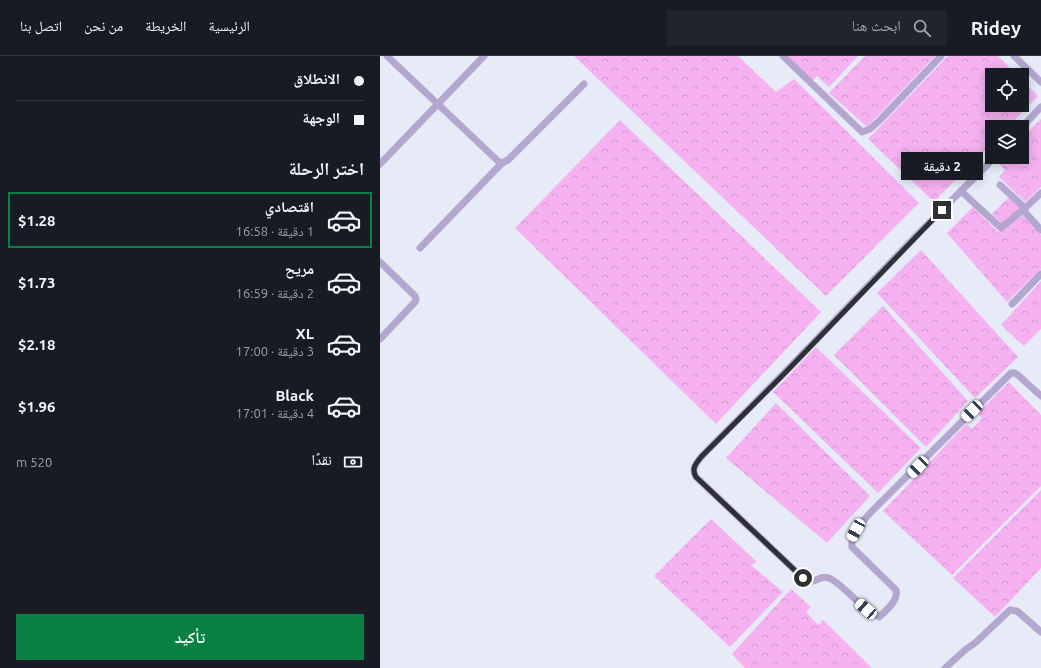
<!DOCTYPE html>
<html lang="ar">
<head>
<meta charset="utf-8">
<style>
  :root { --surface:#171b24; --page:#20242c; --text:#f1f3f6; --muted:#9ea1a6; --line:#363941; --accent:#0b8043 }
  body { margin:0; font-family:Ubuntu,"Noto Naskh Arabic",sans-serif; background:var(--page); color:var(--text); direction:rtl; height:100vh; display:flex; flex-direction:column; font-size:15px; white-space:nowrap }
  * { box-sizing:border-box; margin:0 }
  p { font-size:13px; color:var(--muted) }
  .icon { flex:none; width:22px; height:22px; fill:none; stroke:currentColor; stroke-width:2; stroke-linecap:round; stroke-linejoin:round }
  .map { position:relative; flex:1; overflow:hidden; direction:ltr }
  .side { display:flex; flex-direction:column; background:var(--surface); width:380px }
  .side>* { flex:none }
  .hud { display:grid; align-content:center; height:88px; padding:0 16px; background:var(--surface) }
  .controls { position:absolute; left:605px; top:12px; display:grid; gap:8px }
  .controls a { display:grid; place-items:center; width:44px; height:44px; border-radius:0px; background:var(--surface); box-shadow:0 2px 10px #0003; font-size:20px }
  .end { position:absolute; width:18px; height:18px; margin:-9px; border:5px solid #2e3035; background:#fff; box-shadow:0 0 0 2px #fff }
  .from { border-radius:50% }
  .bubble { position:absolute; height:28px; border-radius:0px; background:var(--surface); box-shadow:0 2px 10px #0003; font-size:13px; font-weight:600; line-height:28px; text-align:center; direction:rtl }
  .car { position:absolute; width:12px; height:24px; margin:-12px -6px; border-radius:5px; box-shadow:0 0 3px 1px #0007; background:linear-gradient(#fff 24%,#345 0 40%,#fff 0 76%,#345 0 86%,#fff 0) }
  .hud b { display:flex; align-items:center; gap:14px; height:38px; font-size:15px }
  .hud b+b { border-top:1px solid var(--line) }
  .hud i { width:10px; height:10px; background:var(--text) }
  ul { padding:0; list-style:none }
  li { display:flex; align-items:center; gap:12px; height:56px; margin:0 8px 6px; padding:0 8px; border:2px solid transparent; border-radius:0px }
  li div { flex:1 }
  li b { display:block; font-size:15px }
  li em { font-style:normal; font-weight:600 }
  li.on { border-color:var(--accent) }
  li>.icon { width:36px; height:36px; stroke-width:1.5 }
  h2 { padding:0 16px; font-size:18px; line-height:48px }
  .pay { display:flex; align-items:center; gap:10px; height:44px; padding:0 16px; font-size:15px }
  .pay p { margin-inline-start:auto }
  .primary-button { display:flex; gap:8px; margin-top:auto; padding:8px 16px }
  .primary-button a { flex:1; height:46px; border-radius:0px; background:var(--accent); color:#fff; font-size:16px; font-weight:600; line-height:46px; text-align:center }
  header { display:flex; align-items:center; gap:24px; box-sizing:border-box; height:56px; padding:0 20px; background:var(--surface); border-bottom:1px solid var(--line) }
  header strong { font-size:19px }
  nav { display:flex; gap:22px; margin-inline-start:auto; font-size:14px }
  .search { width:280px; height:36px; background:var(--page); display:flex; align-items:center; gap:10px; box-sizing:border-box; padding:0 14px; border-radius:0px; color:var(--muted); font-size:15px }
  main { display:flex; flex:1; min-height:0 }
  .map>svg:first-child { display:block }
  .forest { fill:url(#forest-crowns) }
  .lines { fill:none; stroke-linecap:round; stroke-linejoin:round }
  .street { stroke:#b4a7cf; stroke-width:7 }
  .route { stroke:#2e3035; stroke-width:5 }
</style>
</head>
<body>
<header>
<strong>Ridey</strong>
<div class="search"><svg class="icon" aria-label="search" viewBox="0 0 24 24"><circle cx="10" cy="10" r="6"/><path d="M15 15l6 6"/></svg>ابحث هنا</div>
<nav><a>الرئيسية</a><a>الخريطة</a><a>من نحن</a><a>اتصل بنا</a></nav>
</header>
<main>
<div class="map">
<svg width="661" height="612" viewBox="0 0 661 612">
  <defs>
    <pattern id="forest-crowns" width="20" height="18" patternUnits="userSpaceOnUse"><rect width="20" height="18" fill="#f5b1f0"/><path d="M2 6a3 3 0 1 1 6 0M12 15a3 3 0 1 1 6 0" fill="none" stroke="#d299ce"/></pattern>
  </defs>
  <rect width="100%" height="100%" fill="#e7ebf8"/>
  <g class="forest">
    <path d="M194,0H358L396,36L414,23L539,147L446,240Z"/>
    <path d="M407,0H478L449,31L437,20L432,25Z"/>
    <path d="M485,0H555L487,71L449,37Z"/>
    <path d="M568,0H618L637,19H612V49H642V24L658,40L628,71H612V87L554,146L488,83Z"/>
    <path d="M661,63V131L645,146L619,121L625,114L617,106L622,101H642V82Z"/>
    <path d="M240,64L441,256L336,368L135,172Z"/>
    <path d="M629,141L640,152L622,168L612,158Z"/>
    <path d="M593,151L618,176L643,159L661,179V213L627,246L567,177Z"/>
    <path d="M541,194L638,301L595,342L497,237Z"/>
    <path d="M661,225V273L644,290L621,269Z"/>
    <path d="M503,250L588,345L546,391L454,299Z"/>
    <path d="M436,291L541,392L498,437L393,336Z"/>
    <path d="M629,326L661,359V430L572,519L503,455L586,368L592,373L602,362L598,357Z"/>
    <path d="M396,347L490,440L447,487L346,402Z"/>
    <path d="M661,434V512L615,561L573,522Z"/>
    <path d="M331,463L377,506L371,509L403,536L350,591L274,520Z"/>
    <path d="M411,533L431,551L426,556L438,569L443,564L492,612H365L352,598Z"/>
  </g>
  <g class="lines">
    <g class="street">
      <path d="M7,0L119,106L122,107L128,104L204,28"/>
      <path d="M403,0L482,76L490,73L500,64L561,0"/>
      <path d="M634,0L661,26"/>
      <path d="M642,71L661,51"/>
      <path d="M615,101L533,183L412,309L321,401C316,408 311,413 316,421L423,522C436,531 437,518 449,522C458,525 477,546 486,553C490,556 495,558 499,561C506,555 519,544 516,534L472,491C470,476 484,464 494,453L631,317H635L639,320L661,340"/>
      <path d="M0,108L104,0"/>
      <path d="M620,129L645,152"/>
      <path d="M581,135L621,172L643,154"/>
      <path d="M661,137L643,154L661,174"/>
      <path d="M40,192L122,107"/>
      <path d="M0,206L35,240L36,243L35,246L0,283"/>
      <path d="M632,248L661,218"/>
      <path d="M565,612L585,594L595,587L630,554L637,555L661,576"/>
    </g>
  </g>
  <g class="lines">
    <path class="route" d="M423,522L316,421C311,412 316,408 321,401L402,320L562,154"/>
  </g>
</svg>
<div class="controls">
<a><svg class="icon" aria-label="locate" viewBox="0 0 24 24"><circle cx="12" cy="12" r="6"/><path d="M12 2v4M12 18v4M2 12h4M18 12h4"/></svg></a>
<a><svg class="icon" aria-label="layers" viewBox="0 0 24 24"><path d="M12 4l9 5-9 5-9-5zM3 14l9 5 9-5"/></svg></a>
</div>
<i class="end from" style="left:423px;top:522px"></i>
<i class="end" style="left:562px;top:154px"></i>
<div class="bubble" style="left:521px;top:96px;width:82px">2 دقيقة</div>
<i class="car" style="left:592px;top:355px;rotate:225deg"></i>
<i class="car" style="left:538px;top:411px;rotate:224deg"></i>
<i class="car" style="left:476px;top:474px;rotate:209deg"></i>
<i class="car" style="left:486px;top:553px;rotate:311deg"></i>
</div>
<section class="side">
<div class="hud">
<b><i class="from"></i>الانطلاق</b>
<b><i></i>الوجهة</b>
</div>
<h2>اختر الرحلة</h2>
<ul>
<li class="on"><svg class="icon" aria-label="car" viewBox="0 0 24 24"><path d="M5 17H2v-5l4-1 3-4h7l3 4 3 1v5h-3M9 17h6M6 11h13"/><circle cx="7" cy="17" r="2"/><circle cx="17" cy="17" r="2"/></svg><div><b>اقتصادي</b><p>1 دقيقة · 16:58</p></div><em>$1.28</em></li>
<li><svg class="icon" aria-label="car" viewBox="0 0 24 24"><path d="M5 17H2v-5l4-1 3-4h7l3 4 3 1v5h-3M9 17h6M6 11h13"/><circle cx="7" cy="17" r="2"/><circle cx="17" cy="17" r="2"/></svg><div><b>مريح</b><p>2 دقيقة · 16:59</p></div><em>$1.73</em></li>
<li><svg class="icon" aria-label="car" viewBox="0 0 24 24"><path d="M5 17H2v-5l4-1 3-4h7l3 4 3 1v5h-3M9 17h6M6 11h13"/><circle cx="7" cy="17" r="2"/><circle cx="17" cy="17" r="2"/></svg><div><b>XL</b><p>3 دقيقة · 17:00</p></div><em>$2.18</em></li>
<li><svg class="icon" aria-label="car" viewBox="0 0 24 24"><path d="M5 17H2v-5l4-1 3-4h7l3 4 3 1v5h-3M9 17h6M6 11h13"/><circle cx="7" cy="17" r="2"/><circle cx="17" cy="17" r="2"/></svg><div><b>Black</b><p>4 دقيقة · 17:01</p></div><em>$1.96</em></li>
</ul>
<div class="pay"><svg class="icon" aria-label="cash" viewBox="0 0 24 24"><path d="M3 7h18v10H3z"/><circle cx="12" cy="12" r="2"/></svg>نقدًا<p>520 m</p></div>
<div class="primary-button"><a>تأكيد</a></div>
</section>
</main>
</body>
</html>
